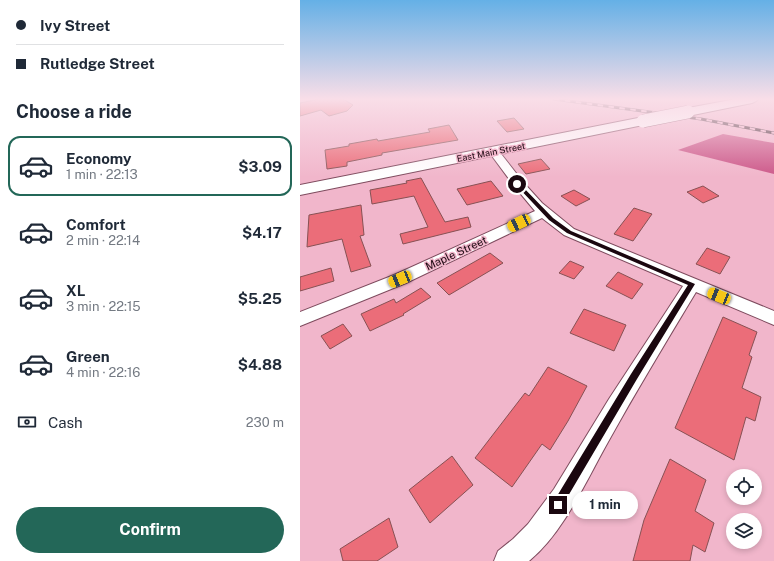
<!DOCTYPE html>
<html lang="en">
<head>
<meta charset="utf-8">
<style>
  :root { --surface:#fff; --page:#f6f6f7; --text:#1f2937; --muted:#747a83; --line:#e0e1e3; --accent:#236758 }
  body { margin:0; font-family:"Public Sans",sans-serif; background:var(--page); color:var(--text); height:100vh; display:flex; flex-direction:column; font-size:15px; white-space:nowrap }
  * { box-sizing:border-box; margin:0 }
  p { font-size:13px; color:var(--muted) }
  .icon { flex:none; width:22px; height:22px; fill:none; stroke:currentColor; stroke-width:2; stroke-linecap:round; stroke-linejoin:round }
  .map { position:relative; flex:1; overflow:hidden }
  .sheet { display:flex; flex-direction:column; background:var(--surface); width:300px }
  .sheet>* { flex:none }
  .banner { display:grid; align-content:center; height:88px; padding:0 16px; background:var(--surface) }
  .controls { position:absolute; left:426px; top:469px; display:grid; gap:8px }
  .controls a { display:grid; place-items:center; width:36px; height:36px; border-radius:50%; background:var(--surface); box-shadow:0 2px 6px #0003; font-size:20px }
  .end { position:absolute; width:18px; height:18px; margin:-9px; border:5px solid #1a070f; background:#fff; box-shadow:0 0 0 2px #fff }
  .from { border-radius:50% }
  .bubble { position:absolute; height:28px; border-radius:14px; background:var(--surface); box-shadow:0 2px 6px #0003; font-size:13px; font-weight:700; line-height:28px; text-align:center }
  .car { position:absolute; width:12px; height:24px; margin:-12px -6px; border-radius:5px; box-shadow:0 0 3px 1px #0007; background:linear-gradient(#f5c518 24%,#345 0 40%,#f5c518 0 76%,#345 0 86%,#f5c518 0) }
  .banner b { display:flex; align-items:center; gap:14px; height:38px; font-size:15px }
  .banner b+b { border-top:1px solid var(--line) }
  .banner i { width:10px; height:10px; background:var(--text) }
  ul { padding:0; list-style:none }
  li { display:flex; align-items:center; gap:12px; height:60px; margin:0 8px 6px; padding:0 8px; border:2px solid transparent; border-radius:12px }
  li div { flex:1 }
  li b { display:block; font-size:15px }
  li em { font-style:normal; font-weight:700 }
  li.selected { border-color:var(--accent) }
  li>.icon { width:36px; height:36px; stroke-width:1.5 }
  h2 { padding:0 16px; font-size:18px; line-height:48px }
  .pay { display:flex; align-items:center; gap:10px; height:44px; padding:0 16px; font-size:15px }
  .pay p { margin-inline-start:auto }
  .cta { display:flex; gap:8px; margin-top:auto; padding:8px 16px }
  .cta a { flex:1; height:46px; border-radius:24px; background:var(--accent); color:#fff; font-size:16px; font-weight:700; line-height:46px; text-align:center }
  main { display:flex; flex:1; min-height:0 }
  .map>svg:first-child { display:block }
  .forest { fill:#cc5889 }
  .building { fill:#eb6d79; stroke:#875154 }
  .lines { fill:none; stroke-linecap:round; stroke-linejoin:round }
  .street-casing { stroke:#7e4b5e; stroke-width:2 }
  .primary-casing { stroke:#7e4b5e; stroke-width:2 }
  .street { fill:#fff; fill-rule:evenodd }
  .primary { fill:#fff; fill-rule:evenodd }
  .rail-casing { stroke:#3e242e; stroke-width:3 }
  .rail { stroke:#f1b6cb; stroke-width:2; stroke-dasharray:5.5; stroke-linecap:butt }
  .primary-bridge-casing { stroke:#7e4b5e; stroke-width:14; stroke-linecap:butt }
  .primary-bridge { stroke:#fff; stroke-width:13 }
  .route { fill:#1a070f }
  .labels { text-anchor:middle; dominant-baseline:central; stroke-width:3; stroke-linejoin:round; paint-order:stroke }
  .far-street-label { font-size:9px; fill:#1a070f; stroke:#f1b6cb }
  .street-label { font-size:11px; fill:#1a070f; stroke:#f1b6cb }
</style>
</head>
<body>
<main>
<section class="sheet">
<div class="banner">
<b><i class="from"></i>Ivy Street</b>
<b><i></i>Rutledge Street</b>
</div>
<h2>Choose a ride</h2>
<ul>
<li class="selected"><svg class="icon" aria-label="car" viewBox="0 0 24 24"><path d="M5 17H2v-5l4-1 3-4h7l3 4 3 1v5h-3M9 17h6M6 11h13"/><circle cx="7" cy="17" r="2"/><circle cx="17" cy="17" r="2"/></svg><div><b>Economy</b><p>1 min · 22:13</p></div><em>$3.09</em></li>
<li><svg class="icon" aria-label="car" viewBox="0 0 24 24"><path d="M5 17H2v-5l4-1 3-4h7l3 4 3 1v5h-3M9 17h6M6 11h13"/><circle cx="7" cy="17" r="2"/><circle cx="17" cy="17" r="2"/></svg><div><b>Comfort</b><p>2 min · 22:14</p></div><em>$4.17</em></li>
<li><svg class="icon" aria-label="car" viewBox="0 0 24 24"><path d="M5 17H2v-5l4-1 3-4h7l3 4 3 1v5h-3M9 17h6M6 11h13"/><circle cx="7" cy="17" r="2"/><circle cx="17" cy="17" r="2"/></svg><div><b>XL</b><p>3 min · 22:15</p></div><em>$5.25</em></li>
<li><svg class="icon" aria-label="car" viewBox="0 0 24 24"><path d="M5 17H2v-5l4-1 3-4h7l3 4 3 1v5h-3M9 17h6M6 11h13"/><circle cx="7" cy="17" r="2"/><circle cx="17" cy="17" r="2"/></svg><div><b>Green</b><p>4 min · 22:16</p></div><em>$4.88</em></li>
</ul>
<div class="pay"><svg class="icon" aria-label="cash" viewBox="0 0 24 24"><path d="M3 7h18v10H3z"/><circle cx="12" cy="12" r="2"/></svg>Cash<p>230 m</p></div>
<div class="cta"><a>Confirm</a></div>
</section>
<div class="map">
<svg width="474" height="561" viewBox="0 0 474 561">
  <rect width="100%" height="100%" fill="#f1b6cb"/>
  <path class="forest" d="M423,134L474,143V174L378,150Z"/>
  <g class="building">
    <path d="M19,99H43L53,105L47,111L29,116L21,110L0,116V103Z"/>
    <path d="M214,118L224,129L207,132L197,121Z"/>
    <path d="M149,125L158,140L82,153V155L47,162V166L27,169L25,150L49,146V144L77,139L78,141L130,132L128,129Z"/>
    <path d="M241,159L250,169L226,174L218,164Z"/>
    <path d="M121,178L145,222L168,217L171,227L103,244L100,234L128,227L114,196L72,204L70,190L107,183L106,181Z"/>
    <path d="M191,181L203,196L167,205L157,189Z"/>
    <path d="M403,186L419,196L403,203L387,192Z"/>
    <path d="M274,190L290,199L276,206L261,196Z"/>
    <path d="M61,205L64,235L60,236L71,266L51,272L42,239L7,247L9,215Z"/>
    <path d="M334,208L352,214L333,241L314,234Z"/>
    <path d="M407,248L430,257L420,274L396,264Z"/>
    <path d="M190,253L203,263L149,295L137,283Z"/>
    <path d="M270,261L284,267L274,279L259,273Z"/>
    <path d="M31,268L34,281L0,291V277Z"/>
    <path d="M318,272L343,284L332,299L306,286Z"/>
    <path d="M121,288L131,297L103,314L104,315L70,331L61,314L94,299L96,303Z"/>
    <path d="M284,309L326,325L314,351L270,333Z"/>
    <path d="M423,317L457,332L449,355L452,357L442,388L461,397L455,421L446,417L434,460L375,428Z"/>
    <path d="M43,324L52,336L30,349L21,336Z"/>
    <path d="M248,367L287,386L268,421L250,450L242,444L212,487L175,458L225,393L229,396Z"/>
    <path d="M152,456L173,485L130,523L109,490Z"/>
    <path d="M370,459L406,480L395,511L414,523L405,552L393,545L390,561H333L344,520Z"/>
    <path d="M89,518L98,547L77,561H43L40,549Z"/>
  </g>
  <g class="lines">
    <g class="street-casing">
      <path id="street" d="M194,149L198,150L223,182L242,203L274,229L474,311V325L396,292C366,342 336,391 308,442C286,481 264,532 229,561H194L198,551L213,539L228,524L254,489L309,399L383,286L264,235L242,218L106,283L0,326V312L94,275L235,211L215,187L189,152Z"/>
    </g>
    <g class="primary-casing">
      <g id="primary">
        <path d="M436,99H458L456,101L452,103L388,116L384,115L382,112L384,109L388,108Z"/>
        <path d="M343,117L348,118L349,121L348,124L0,195V185Z"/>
      </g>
    </g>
    <use href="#street" class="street"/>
    <use href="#primary" class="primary"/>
    <g class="rail-casing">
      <path id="rail" d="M254,99L401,119L474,133"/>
    </g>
    <use href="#rail" class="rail"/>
    <g class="primary-bridge-casing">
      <path id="primary-bridge" d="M343,121L388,112"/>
    </g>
    <use href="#primary-bridge" class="primary-bridge"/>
  </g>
  <linearGradient id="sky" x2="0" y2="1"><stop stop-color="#65b0e6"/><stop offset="0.56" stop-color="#f9dee8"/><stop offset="1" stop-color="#f9dee8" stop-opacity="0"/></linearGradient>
  <rect width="474" height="177" fill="url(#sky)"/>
  <path class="route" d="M216,183H219L253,218L271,231L395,284L337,379L261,508L258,510L254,508L252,505L254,501L331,374L388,285L267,233L249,220L216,185Z"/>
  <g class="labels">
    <g class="far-street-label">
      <text transform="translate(191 152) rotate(-11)">East Main Street</text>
    </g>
    <g class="street-label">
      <text transform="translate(156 253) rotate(-25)">Maple Street</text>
    </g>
  </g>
</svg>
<div class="controls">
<a><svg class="icon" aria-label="locate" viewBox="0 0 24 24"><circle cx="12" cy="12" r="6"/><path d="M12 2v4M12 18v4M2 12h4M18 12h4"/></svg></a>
<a><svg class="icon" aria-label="layers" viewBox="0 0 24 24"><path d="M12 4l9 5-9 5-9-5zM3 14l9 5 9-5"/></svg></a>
</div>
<i class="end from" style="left:217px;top:184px"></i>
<i class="end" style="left:258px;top:505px"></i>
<div class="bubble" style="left:272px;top:491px;width:66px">1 min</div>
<i class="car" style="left:219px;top:223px;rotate:245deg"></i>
<i class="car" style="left:100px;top:279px;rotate:248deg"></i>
<i class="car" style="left:419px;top:296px;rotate:292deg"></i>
</div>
</main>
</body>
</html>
